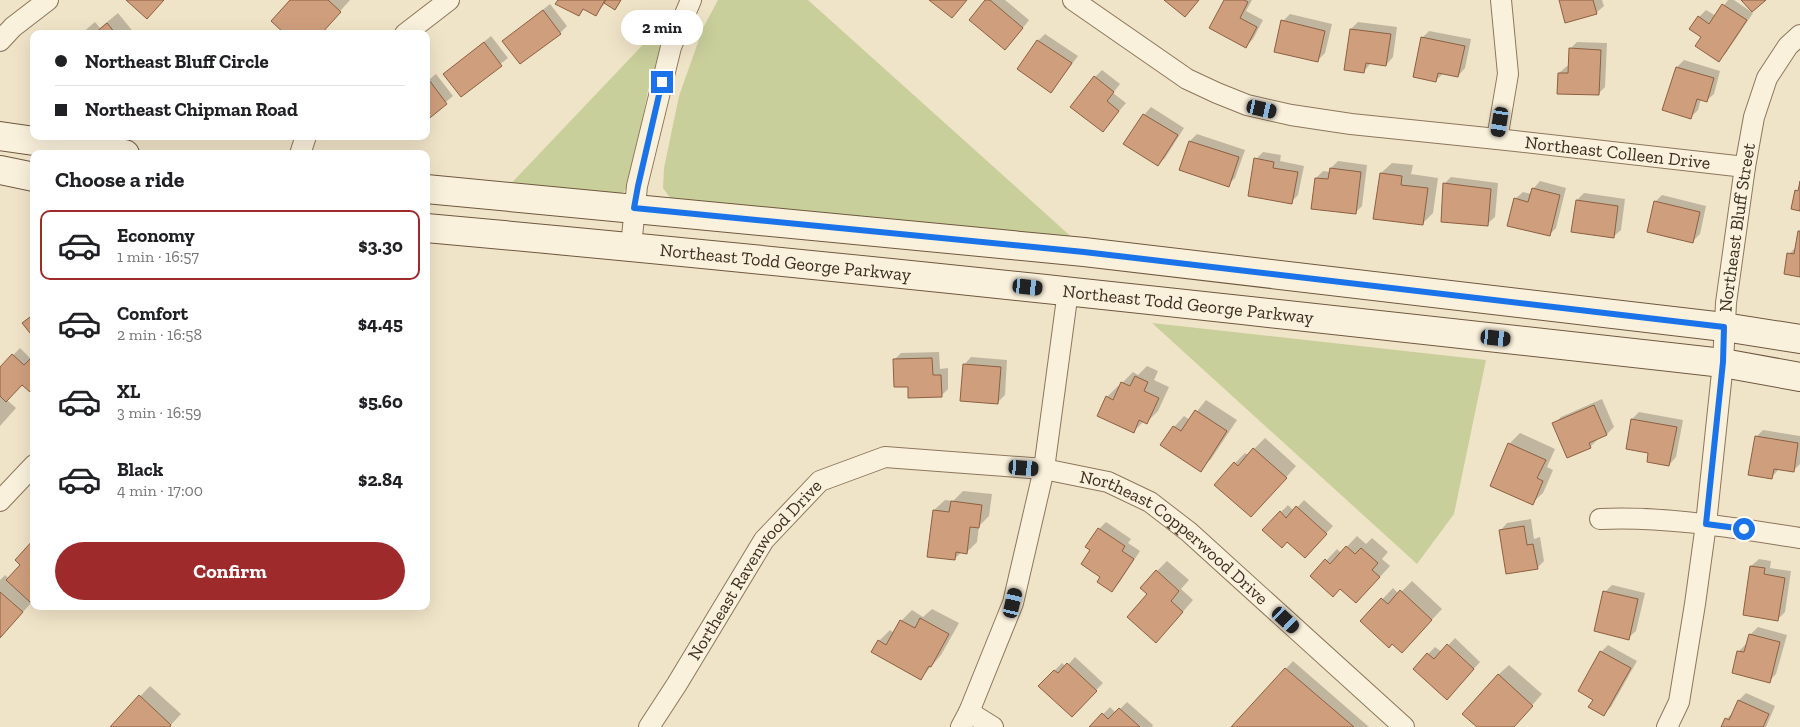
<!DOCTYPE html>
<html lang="en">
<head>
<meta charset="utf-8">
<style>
  :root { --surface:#fff; --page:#f6f6f6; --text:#202124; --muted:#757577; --line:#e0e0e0; --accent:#9e2a2b }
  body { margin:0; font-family:"Zilla Slab",serif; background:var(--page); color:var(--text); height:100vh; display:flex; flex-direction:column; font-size:19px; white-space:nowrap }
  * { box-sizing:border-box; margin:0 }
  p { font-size:16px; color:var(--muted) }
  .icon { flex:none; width:28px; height:28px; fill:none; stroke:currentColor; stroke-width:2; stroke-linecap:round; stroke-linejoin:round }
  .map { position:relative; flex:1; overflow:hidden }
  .sheet { position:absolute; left:30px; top:150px; width:400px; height:460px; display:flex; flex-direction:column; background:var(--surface); border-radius:10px; box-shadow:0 5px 20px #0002 }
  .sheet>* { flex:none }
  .guide { position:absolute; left:30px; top:30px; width:400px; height:110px; border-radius:10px; box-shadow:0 5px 20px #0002; display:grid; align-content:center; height:110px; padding:0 25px; background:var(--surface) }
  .end { position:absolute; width:22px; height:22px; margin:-11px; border:6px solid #1a73e8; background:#fff; box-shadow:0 0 0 2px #fff }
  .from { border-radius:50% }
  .bubble { position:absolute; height:35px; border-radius:18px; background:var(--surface); box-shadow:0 5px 20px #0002; font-size:16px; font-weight:700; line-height:35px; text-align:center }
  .car { position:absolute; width:15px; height:30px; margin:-15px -8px; border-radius:6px; box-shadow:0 0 4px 1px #0007; background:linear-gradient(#222 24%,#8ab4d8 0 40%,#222 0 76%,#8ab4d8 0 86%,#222 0) }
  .guide b { display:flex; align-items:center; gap:18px; height:48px; font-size:19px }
  .guide b+b { border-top:1px solid var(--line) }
  .guide i { width:12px; height:12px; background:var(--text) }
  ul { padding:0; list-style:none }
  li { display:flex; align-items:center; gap:15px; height:70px; margin:0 10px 8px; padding:0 15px; border:2px solid transparent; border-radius:10px }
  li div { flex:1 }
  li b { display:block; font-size:19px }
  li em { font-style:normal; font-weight:700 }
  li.on { border-color:var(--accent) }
  li>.icon { width:45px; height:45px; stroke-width:1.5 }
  h2 { padding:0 25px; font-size:22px; line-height:60px }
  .primary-button { display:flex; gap:10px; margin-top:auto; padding:10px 25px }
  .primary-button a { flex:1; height:58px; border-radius:30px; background:var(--accent); color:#fff; font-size:20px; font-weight:700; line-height:58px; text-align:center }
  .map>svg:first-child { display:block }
  .green { fill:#c9cf9b }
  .shadow { fill:#0003 }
  .building { fill:#cf9f7d; stroke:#8d5f41 }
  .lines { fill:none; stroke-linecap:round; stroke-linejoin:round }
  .street-casing { stroke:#8d765c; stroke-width:22 }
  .secondary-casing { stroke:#6f573f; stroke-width:30 }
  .street { stroke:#faf1dc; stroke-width:20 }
  .secondary { stroke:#faf1dc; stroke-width:28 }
  .route { stroke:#1a73e8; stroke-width:6 }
  .labels { text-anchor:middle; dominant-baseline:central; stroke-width:4; stroke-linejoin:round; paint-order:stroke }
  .street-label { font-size:18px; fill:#3d2e20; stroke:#f7eed8 }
</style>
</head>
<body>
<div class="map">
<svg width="1800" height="727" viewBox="0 0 1800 727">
  <rect width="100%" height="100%" fill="#f0e4c8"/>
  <g class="green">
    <path d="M718,0H808L1086,250L673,202L663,188L664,168L679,96L703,28Z"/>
    <path d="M674,12L648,90L631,179L624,192L608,200L504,191Z"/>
    <path d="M1152,323L1486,360L1454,514L1417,564Z"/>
  </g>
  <g class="shadow">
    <path d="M292,0H350L320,34Z"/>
    <path d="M559,0H621L618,5L606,2L596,14L585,8L578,15Z"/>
    <path d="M987,0H1005L1029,20L1012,42Z"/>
    <path d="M1226,0H1252L1246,11L1263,20L1253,39L1246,46Z"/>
    <path d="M1560,0H1602L1604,6L1596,13Z"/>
    <path d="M1728,0H1734L1753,13L1726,53L1719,60L1703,37L1699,17L1706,10L1716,16Z"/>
    <path d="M550,4L567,26L560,33L504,41Z"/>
    <path d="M118,13L135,34H81L95,22L100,28Z"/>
    <path d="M1290,14L1332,24L1325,53L1317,61L1283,21Z"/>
    <path d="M1358,22L1397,27L1393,57L1386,65L1371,63L1364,71L1351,29Z"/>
    <path d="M1429,31L1471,39L1465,68L1458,76L1444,73L1436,80L1422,38Z"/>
    <path d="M1045,34L1078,56L1051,92L1038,41Z"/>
    <path d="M491,36L508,58L461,95L445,74Z"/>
    <path d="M1577,42L1607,43L1605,87L1598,94L1559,73L1567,66H1569L1570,49Z"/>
    <path d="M1684,60L1720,71L1714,94L1706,101L1701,99L1698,110L1691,117L1677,67Z"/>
    <path d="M1102,70L1120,84L1113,93L1126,103L1103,130L1095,77Z"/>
    <path d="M436,74L453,96L426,119V82Z"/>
    <path d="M1151,107L1184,128L1165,158L1158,165L1144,115Z"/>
    <path d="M1197,134L1245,150L1235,178L1228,185L1190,141Z"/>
    <path d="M1263,152L1281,155L1280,161L1304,166L1298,195L1291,202L1256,159Z"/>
    <path d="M1338,161L1367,165L1362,206L1355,213L1316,178L1323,171L1331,172V168Z"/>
    <path d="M1392,163L1413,165L1411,174L1438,178L1433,213L1422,224L1381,173Z"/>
    <path d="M1451,177L1498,183L1495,217L1487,224L1444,184Z"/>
    <path d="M1540,181L1566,188L1556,228L1549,235L1515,199L1523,192L1532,194L1533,189Z"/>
    <path d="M1584,193L1625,199L1621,230L1613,237L1577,200Z"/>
    <path d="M1662,195L1706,206L1700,234L1693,241L1655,202Z"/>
    <path d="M1800,231V275L1789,254L1796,247Z"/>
    <path d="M20,348L31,359L34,357V386L23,383L7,400L16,408L0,426V369Z"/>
    <path d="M939,352L940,369L948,368V389L941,396L909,385L894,360L901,353Z"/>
    <path d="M971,357L1007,360L1005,395L998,402L964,365Z"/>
    <path d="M1147,366L1158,371L1154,380L1169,387L1158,411L1147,422L1144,421L1134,431L1107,397L1118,386L1120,387L1122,383L1133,372L1138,375Z"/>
    <path d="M1602,399L1614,427L1607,434L1597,438V440L1590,447L1554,424L1561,417Z"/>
    <path d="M1206,400L1237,420L1211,459L1200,470L1174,427L1184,416L1190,420Z"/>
    <path d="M1639,412L1683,420L1676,457L1669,465L1650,452L1632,419Z"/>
    <path d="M1763,430L1800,436V464L1793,471L1779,469L1772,477L1756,437Z"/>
    <path d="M1520,433L1555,449L1547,467L1553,470L1543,493L1532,503L1509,444Z"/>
    <path d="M1265,438L1296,466L1262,505L1235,463L1245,453L1248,455Z"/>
    <path d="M963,491L992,494L989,516L979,526L977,542L966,553L962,552L954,559L934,510L945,500L953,501Z"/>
    <path d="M1304,500L1333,526L1312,549L1281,512L1288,505L1294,511Z"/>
    <path d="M1531,519L1534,539L1540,537L1544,561L1537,568L1500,531L1507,523Z"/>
    <path d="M1106,522L1131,539L1128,543L1140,551L1119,583L1112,590L1101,576L1091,550L1099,529Z"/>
    <path d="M1357,536L1366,544L1372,538L1388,552L1382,559L1390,566L1367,591L1341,587L1312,576L1337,549L1341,553Z"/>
    <path d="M34,541L31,599L33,601L0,637V580L5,575L9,579L22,565Z"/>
    <path d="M1759,559L1771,561L1770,568L1791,571L1785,612L1778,619L1744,614L1751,566Z"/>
    <path d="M1167,561L1189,580L1181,589L1193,600L1167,630L1149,594L1157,571Z"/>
    <path d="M1412,581L1442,609L1412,641L1362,621L1393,588L1399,594Z"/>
    <path d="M1612,585L1645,593L1636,631L1628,638L1605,592Z"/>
    <path d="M932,609L959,623L941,655L921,678L879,641L890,630L894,633L901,621L912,610L923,617Z"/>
    <path d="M1758,627L1787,635L1776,674L1769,681L1739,651L1746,644L1748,645L1750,635Z"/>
    <path d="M1455,638L1480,662L1454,691L1414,669L1435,647L1442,652Z"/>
    <path d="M1608,645L1637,661L1611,707L1604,714L1594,699L1601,652Z"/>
    <path d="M1075,657L1103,683L1079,708L1055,670L1062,663L1066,667Z"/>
    <path d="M1293,661L1369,727H1232Z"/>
    <path d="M1509,665L1542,694L1513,727H1479L1498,675Z"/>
    <path d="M150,686L181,714L169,727H111Z"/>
    <path d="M1746,693L1775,706L1766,727H1722L1726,719L1734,712L1739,700Z"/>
    <path d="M1127,702L1153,725L1152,727H1091L1110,707L1116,713Z"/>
  </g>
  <g class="building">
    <path d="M126,0H164L147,19Z"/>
    <path d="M290,0H328L341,12L321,34H285L271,21Z"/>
    <path d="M558,0H605L596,16L583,9L579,16L555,4Z"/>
    <path d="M606,0H621L615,10L604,3Z"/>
    <path d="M929,0H967L952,18Z"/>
    <path d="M985,0H990L1023,28L1005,50L969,20Z"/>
    <path d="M1164,0H1199L1185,17Z"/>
    <path d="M1224,0H1244L1248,2L1240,18L1257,27L1246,48L1209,28Z"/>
    <path d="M1559,0H1593L1597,14L1565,23Z"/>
    <path d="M1741,0H1766L1752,12Z"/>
    <path d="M1722,4L1747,20L1719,62L1695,46L1701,37L1689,29L1698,16L1709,24Z"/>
    <path d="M543,10L561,34L520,64L502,41Z"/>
    <path d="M1281,20L1325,31L1318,62L1274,52Z"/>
    <path d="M107,23L116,34H94Z"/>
    <path d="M1350,29L1391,34L1386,66L1366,63L1364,73L1344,70Z"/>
    <path d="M1421,37L1465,46L1458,77L1438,73L1436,82L1413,77Z"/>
    <path d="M1037,40L1072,63L1051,93L1017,69Z"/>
    <path d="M484,42L502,66L461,97L443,74Z"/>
    <path d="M1569,48L1601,50L1599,95L1557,94L1558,73H1568Z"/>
    <path d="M1676,67L1714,78L1707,102L1697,99L1691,119L1662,110Z"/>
    <path d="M1094,76L1114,92L1107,101L1119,111L1103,132L1070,107Z"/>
    <path d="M429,80L447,104L426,121V82Z"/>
    <path d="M1143,114L1178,135L1158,166L1123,144Z"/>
    <path d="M1189,141L1239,157L1229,187L1179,170Z"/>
    <path d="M1254,158L1274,162L1273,168L1298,172L1292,204L1248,196Z"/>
    <path d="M1330,168L1361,172L1356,214L1311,209L1315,178L1328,179Z"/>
    <path d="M1380,173L1402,176L1401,185L1428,188L1423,225L1373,219Z"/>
    <path d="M1800,181V211L1791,209L1795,190L1798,191Z"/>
    <path d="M1443,183L1491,189L1488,226L1441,222Z"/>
    <path d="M1532,188L1560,195L1550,236L1507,226L1514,198L1528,202Z"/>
    <path d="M1576,200L1618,206L1614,238L1571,232Z"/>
    <path d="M1654,201L1700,212L1693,243L1647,232Z"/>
    <path d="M1798,231H1800V277L1784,274L1787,253L1794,254Z"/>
    <path d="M34,314V338L22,323Z"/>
    <path d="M12,354L24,365L31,358L34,360V388L30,392L22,385L6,402L0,396V367Z"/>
    <path d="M932,358L933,375H941L942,397L908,398V387H894L893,359Z"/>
    <path d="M963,364L1001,367L998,404L960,401Z"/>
    <path d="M1135,376L1148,382L1144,391L1159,398L1147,424L1139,420L1134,433L1097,416L1106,396L1113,400L1121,382L1130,386Z"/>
    <path d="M1594,405L1607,435L1589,443L1591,448L1567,458L1552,423Z"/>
    <path d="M1195,410L1227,431L1201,472L1160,445L1173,426L1181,431Z"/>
    <path d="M1631,419L1677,427L1669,466L1647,462L1648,453L1626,449Z"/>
    <path d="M1755,436L1798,443L1794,472L1774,469L1772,479L1748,475Z"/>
    <path d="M1508,443L1546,460L1537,478L1543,481L1533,505L1490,486Z"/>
    <path d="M1253,448L1287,478L1251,517L1214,485L1234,462L1238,466Z"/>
    <path d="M951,501L982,505L979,528L970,527L967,554L956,552L955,560L927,557L933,510L949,512Z"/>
    <path d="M1296,506L1327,534L1305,558L1287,542L1282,548L1262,530L1280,511L1286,518Z"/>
    <path d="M1524,526L1527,545L1533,544L1538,569L1506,574L1499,530Z"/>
    <path d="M1098,528L1125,546L1122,551L1134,559L1112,592L1097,582L1100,577L1081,564L1090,550L1085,547Z"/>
    <path d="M34,539V597L30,602L6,580L20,565L15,560Z"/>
    <path d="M1346,546L1355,554L1361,548L1378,563L1372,570L1380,577L1356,603L1340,589L1333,597L1310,576L1325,559L1330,564Z"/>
    <path d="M1750,566L1765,568L1764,574L1785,578L1778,621L1743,615Z"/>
    <path d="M1156,570L1179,591L1171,601L1183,612L1156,643L1127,617L1147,594L1140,588Z"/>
    <path d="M1400,590L1432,620L1402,653L1392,644L1389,648L1360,621L1381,598L1388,604Z"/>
    <path d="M1603,591L1638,599L1629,640L1594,631Z"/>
    <path d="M0,592L23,612L0,638Z"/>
    <path d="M920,618L949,634L931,667L929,666L921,680L871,652L878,640L886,645L900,620L915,628Z"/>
    <path d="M1749,634L1780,642L1770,683L1732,673L1737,651L1744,652Z"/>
    <path d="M1447,644L1474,669L1447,700L1413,669L1427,653L1434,659Z"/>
    <path d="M1600,651L1631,668L1604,716L1588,707L1593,700L1578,691Z"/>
    <path d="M1067,663L1097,691L1072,717L1038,686L1054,670L1058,673Z"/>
    <path d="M1285,668L1354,727H1231Z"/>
    <path d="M1498,674L1533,706L1514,727H1477L1462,714Z"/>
    <path d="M139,695L171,725L170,727H110Z"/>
    <path d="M1738,700L1769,714L1763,727H1721L1725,718L1729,720Z"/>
    <path d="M1119,708L1140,727H1089L1102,713L1108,719Z"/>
  </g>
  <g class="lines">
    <g class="street-casing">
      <g id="street">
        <path id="s1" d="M1073,0L1187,79L1217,93L1247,105L1291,115L1351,124L1497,139L1745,167"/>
        <path d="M405,34L449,0"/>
        <path d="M0,41L13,27L48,0"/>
        <path d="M1497,139L1508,74L1501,0"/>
        <path d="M300,154L306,136"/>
        <path d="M631,247L637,186L671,47L691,0"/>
        <path d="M0,501L34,465"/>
        <path d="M1600,519C1667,516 1734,528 1800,538"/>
        <path d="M969,712L993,727"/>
        <path id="s2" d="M649,727L677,684L764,540L820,481L885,457L1044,469L1108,482L1150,502L1189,532L1404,727"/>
        <path d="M961,727L969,712L1013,603L1044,469L1068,291"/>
        <path id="s3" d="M1667,727L1679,702L1695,604L1706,524L1723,363L1726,303L1745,167L1754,117L1767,78L1788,46L1800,35"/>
      </g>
    </g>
    <g class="secondary-casing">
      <g id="secondary">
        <path d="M0,136L125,154"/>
        <path d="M0,170L34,177"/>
        <path d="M426,189L1084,252L1724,327L1800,339"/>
        <path id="s4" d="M426,228C859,267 1291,315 1723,363L1800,377"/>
      </g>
    </g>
    <use href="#street" class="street"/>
    <use href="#secondary" class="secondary"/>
  </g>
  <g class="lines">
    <path class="route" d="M662,82L638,186L634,208L1084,252L1724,327L1723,362L1706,524L1744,529"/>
  </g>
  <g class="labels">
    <g class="street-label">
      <text stroke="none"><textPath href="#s1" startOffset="578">Northeast Colleen Drive</textPath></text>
      <text stroke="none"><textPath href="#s3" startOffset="506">Northeast Bluff Street</textPath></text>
      <text stroke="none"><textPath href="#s4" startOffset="361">Northeast Todd George Parkway</textPath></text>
      <text stroke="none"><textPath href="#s4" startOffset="766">Northeast Todd George Parkway</textPath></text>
      <text stroke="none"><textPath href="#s2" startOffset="680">Northeast Copperwood Drive</textPath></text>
      <text stroke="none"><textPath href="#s2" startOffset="190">Northeast Ravenwood Drive</textPath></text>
    </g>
  </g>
</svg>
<i class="end from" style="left:1744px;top:529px"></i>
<i class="end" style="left:662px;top:82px"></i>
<div class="bubble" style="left:621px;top:10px;width:82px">2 min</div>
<i class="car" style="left:1262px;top:109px;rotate:103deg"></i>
<i class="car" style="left:1500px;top:122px;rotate:189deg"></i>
<i class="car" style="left:1028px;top:287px;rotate:96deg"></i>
<i class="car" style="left:1496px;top:338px;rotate:96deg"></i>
<i class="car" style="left:1024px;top:468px;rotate:94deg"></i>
<i class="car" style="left:1013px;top:603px;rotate:13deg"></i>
<i class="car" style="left:1286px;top:620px;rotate:133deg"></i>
<div class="guide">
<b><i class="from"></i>Northeast Bluff Circle</b>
<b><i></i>Northeast Chipman Road</b>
</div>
<section class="sheet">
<h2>Choose a ride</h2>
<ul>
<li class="on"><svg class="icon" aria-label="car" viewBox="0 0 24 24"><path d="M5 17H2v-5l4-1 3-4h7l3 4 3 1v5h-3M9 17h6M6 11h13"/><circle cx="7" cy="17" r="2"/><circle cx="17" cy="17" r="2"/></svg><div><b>Economy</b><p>1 min · 16:57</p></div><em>$3.30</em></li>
<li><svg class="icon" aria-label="car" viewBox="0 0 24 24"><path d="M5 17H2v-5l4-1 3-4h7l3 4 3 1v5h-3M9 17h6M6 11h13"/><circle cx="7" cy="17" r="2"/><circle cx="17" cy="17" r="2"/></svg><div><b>Comfort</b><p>2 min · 16:58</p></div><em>$4.45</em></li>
<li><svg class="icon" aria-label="car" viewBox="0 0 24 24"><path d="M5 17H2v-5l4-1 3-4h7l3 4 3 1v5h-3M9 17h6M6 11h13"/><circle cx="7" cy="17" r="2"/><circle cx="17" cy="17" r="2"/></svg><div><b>XL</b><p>3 min · 16:59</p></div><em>$5.60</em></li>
<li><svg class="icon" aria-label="car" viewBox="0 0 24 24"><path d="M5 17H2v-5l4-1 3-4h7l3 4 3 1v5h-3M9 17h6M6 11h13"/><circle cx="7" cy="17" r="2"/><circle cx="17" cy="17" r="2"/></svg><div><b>Black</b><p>4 min · 17:00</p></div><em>$2.84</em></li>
</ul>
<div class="primary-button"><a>Confirm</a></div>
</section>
</div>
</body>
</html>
